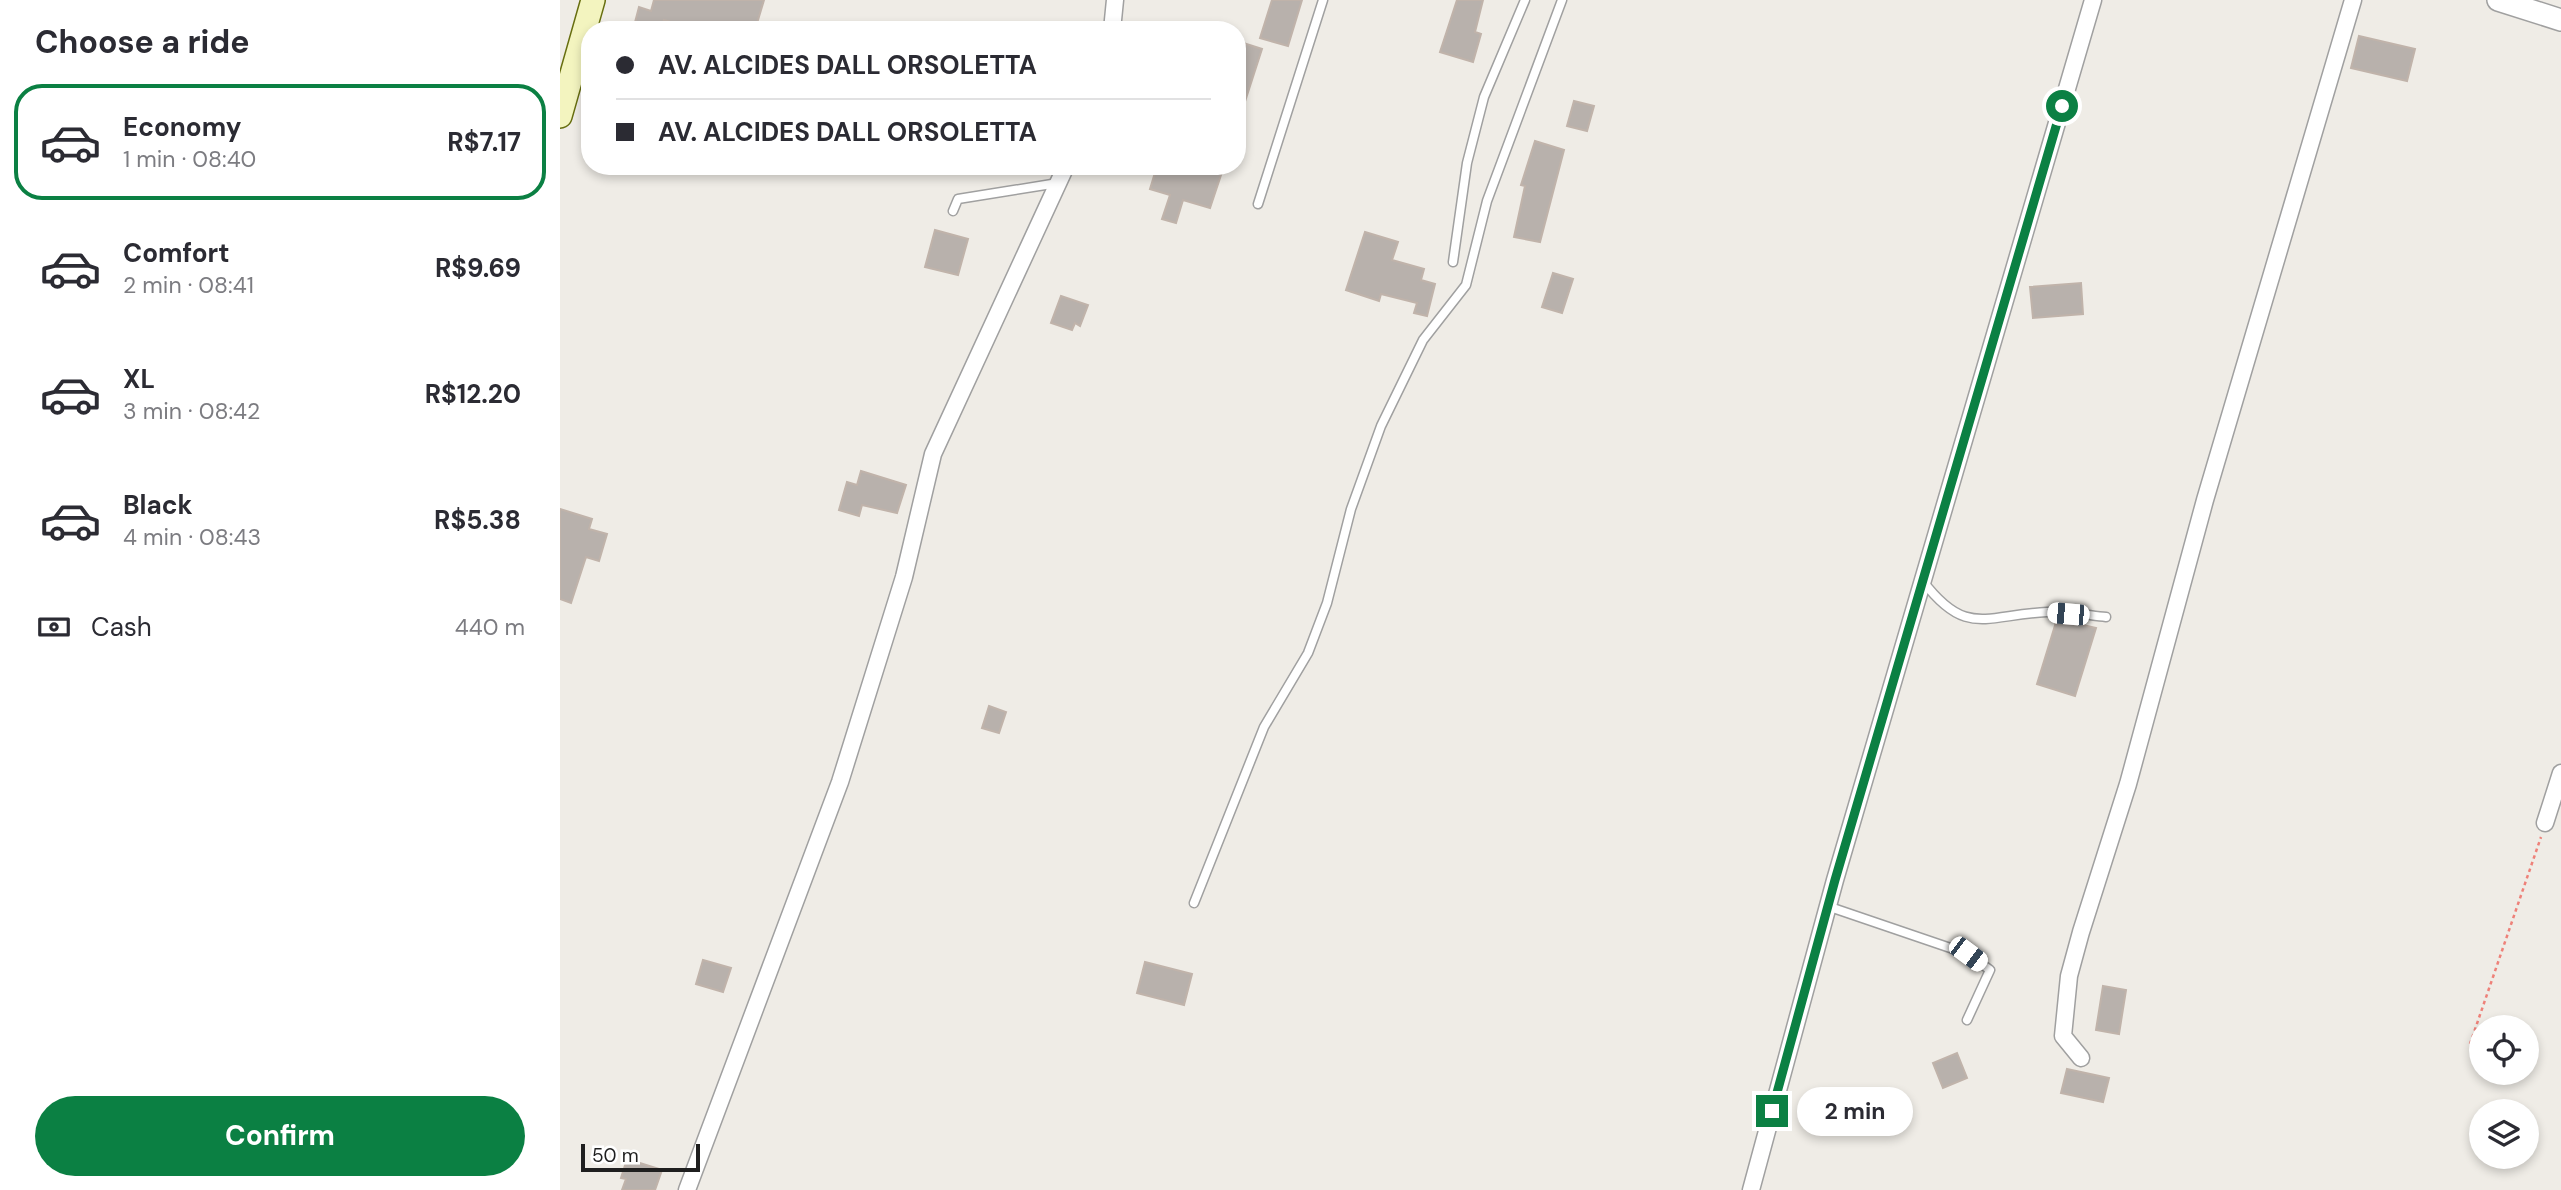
<!DOCTYPE html>
<html lang="en">
<head>
<meta charset="utf-8">
<style>
  :root { --surface:#fff; --page:#f2f2f3; --text:#2b2b33; --muted:#7c7c81; --line:#e1e1e2; --accent:#0b8043 }
  body { margin:0; font-family:"DM Sans",sans-serif; background:var(--page); color:var(--text); height:100vh; display:flex; flex-direction:column; font-size:26px; white-space:nowrap }
  * { box-sizing:border-box; margin:0 }
  p { font-size:23px; color:var(--muted) }
  .icon { flex:none; width:38px; height:38px; fill:none; stroke:currentColor; stroke-width:2; stroke-linecap:round; stroke-linejoin:round }
  .map { position:relative; flex:1; overflow:hidden }
  .sheet { display:flex; flex-direction:column; background:var(--surface); width:560px }
  .sheet>* { flex:none }
  .hud { position:absolute; left:21px; top:21px; width:665px; height:154px; border-radius:28px; box-shadow:0 4px 10px #0003; display:grid; align-content:center; height:154px; padding:0 35px; background:var(--surface) }
  .controls { position:absolute; left:1909px; top:1015px; display:grid; gap:14px }
  .controls a { display:grid; place-items:center; width:70px; height:70px; border-radius:50%; background:var(--surface); box-shadow:0 4px 10px #0003; font-size:35px }
  .scale { position:absolute; left:21px; bottom:18px; width:119px; box-sizing:border-box; padding-left:7px; border:4px solid #1f1f1f; border-top:0; font-size:19px; line-height:24px; white-space:nowrap; color:#1f1f1f; -webkit-text-stroke:5px #fff; paint-order:stroke }
  .end { position:absolute; width:32px; height:32px; margin:-16px; border:9px solid #0b8043; background:#fff; box-shadow:0 0 0 4px #fff }
  .from { border-radius:50% }
  .bubble { position:absolute; height:49px; border-radius:24px; background:var(--surface); box-shadow:0 4px 10px #0003; font-size:23px; font-weight:700; line-height:49px; text-align:center }
  .car { position:absolute; width:21px; height:42px; margin:-21px -10px; border-radius:9px; box-shadow:0 0 5px 2px #0007; background:linear-gradient(#fff 24%,#345 0 40%,#fff 0 76%,#345 0 86%,#fff 0) }
  .hud b { display:flex; align-items:center; gap:24px; height:66px; font-size:26px }
  .hud b+b { border-top:2px solid var(--line) }
  .hud i { width:18px; height:18px; background:var(--text) }
  ul { padding:0; list-style:none }
  li { display:flex; align-items:center; gap:21px; height:116px; margin:0 14px 10px; padding:0 21px; border:4px solid transparent; border-radius:28px }
  li div { flex:1 }
  li b { display:block; font-size:26px }
  li em { font-style:normal; font-weight:700 }
  li.current { border-color:var(--accent) }
  li>.icon { width:63px; height:63px; stroke-width:1.5 }
  h2 { padding:0 35px; font-size:32px; line-height:84px }
  .pay { display:flex; align-items:center; gap:18px; height:77px; padding:0 35px; font-size:26px }
  .pay p { margin-inline-start:auto }
  .action { display:flex; gap:14px; margin-top:auto; padding:14px 35px }
  .action a { flex:1; height:80px; border-radius:42px; background:var(--accent); color:#fff; font-size:28px; font-weight:700; line-height:80px; text-align:center }
  main { display:flex; flex:1; min-height:0 }
  .map>svg:first-child { display:block }
  .building { fill:#b8b1ac; stroke:#c0b3aa; stroke-width:2 }
  .lines { fill:none; stroke-linecap:round; stroke-linejoin:round }
  .service-casing { stroke:#a0a0a0; stroke-width:11 }
  .minor-casing { stroke:#a0a0a0; stroke-width:19 }
  .tertiary-casing { stroke:#a0a0a0; stroke-width:24 }
  .secondary-casing { stroke:#676e0f; stroke-width:26 }
  .path { stroke:#ee8179; stroke-width:2.5; stroke-dasharray:3.5 3.5; stroke-linecap:butt }
  .service { stroke:#fff; stroke-width:8 }
  .minor { stroke:#fff; stroke-width:16 }
  .tertiary { stroke:#fff; stroke-width:21 }
  .secondary { stroke:#f3f4bf; stroke-width:23 }
  .route { stroke:#0b8043; stroke-width:9 }
</style>
</head>
<body>
<main>
<section class="sheet">
<h2>Choose a ride</h2>
<ul>
<li class="current"><svg class="icon" aria-label="car" viewBox="0 0 24 24"><path d="M5 17H2v-5l4-1 3-4h7l3 4 3 1v5h-3M9 17h6M6 11h13"/><circle cx="7" cy="17" r="2"/><circle cx="17" cy="17" r="2"/></svg><div><b>Economy</b><p>1 min · 08:40</p></div><em>R$7.17</em></li>
<li><svg class="icon" aria-label="car" viewBox="0 0 24 24"><path d="M5 17H2v-5l4-1 3-4h7l3 4 3 1v5h-3M9 17h6M6 11h13"/><circle cx="7" cy="17" r="2"/><circle cx="17" cy="17" r="2"/></svg><div><b>Comfort</b><p>2 min · 08:41</p></div><em>R$9.69</em></li>
<li><svg class="icon" aria-label="car" viewBox="0 0 24 24"><path d="M5 17H2v-5l4-1 3-4h7l3 4 3 1v5h-3M9 17h6M6 11h13"/><circle cx="7" cy="17" r="2"/><circle cx="17" cy="17" r="2"/></svg><div><b>XL</b><p>3 min · 08:42</p></div><em>R$12.20</em></li>
<li><svg class="icon" aria-label="car" viewBox="0 0 24 24"><path d="M5 17H2v-5l4-1 3-4h7l3 4 3 1v5h-3M9 17h6M6 11h13"/><circle cx="7" cy="17" r="2"/><circle cx="17" cy="17" r="2"/></svg><div><b>Black</b><p>4 min · 08:43</p></div><em>R$5.38</em></li>
</ul>
<div class="pay"><svg class="icon" aria-label="cash" viewBox="0 0 24 24"><path d="M3 7h18v10H3z"/><circle cx="12" cy="12" r="2"/></svg>Cash<p>440 m</p></div>
<div class="action"><a>Confirm</a></div>
</section>
<div class="map">
<svg width="2001" height="1190" viewBox="0 0 2001 1190">
  <rect width="100%" height="100%" fill="#efece6"/>
  <g class="building">
    <path d="M94,0H204L195,30H139L104,20L101,30H73L79,7L91,11Z"/>
    <path d="M712,0H742L728,46L700,38Z"/>
    <path d="M897,0H923L915,32L921,34L913,62L880,52Z"/>
    <path d="M1799,36L1855,49L1847,81L1791,68Z"/>
    <path d="M677,41L702,49L680,117H677Z"/>
    <path d="M1014,101L1034,106L1027,131L1007,126Z"/>
    <path d="M975,141L1004,150L980,242L954,237L965,186L961,185Z"/>
    <path d="M597,166H664L650,208L623,200L616,223L602,219L610,195L590,189Z"/>
    <path d="M375,230L408,239L398,275L365,267Z"/>
    <path d="M805,232L838,242L832,260L864,269L861,280L875,284L867,316L854,313L857,303L821,294L819,301L786,290Z"/>
    <path d="M993,273L1013,279L1002,313L982,307Z"/>
    <path d="M1521,283L1523,314L1473,318L1470,287Z"/>
    <path d="M501,296L528,305L520,326L515,323L512,330L491,323Z"/>
    <path d="M301,471L346,485L337,513L302,505L299,516L279,510L287,482L297,485Z"/>
    <path d="M0,509L32,519L29,529L47,534L39,561L26,557L11,603L0,599Z"/>
    <path d="M1497,619L1536,628L1515,696L1477,684Z"/>
    <path d="M429,706L446,712L439,733L422,728Z"/>
    <path d="M143,960L171,968L163,992L136,984Z"/>
    <path d="M585,962L632,974L624,1005L577,993Z"/>
    <path d="M1543,986L1566,990L1559,1034L1536,1030Z"/>
    <path d="M1397,1053L1407,1078L1383,1088L1373,1063Z"/>
    <path d="M1507,1069L1549,1078L1543,1102L1501,1093Z"/>
    <path d="M67,1159L102,1170L95,1190H62L66,1179L61,1178Z"/>
  </g>
  <g class="lines">
    <g class="service-casing">
      <g id="service">
        <path d="M698,204L763,0"/>
        <path d="M393,211L398,199L498,183"/>
        <path d="M893,262L907,163L924,97L965,0"/>
        <path d="M1362,580C1406,638 1425,615 1487,612C1506,611 1527,615 1546,617"/>
        <path d="M634,903L704,727L748,653L767,603L791,509L821,426L863,340L906,285L927,201L1002,0"/>
        <path d="M1267,906L1408,954L1430,970L1407,1020"/>
      </g>
    </g>
    <g class="minor-casing">
      <g id="minor">
        <path d="M552,30L555,0"/>
        <path d="M1985,823L2001,773"/>
        <path d="M1521,1058L1503,1036L1509,976L1521,932L1568,784L1645,500L1793,0"/>
        <path d="M127,1190L280,782L344,577L373,454L506,166"/>
        <path d="M1191,1190L1275,880L1533,0"/>
      </g>
    </g>
    <g class="tertiary-casing">
      <path id="tertiary" d="M1938,0L2001,20"/>
    </g>
    <g class="secondary-casing">
      <path id="secondary" d="M0,116L33,0"/>
    </g>
    <path class="path" d="M1910,1044L1981,837"/>
    <use href="#service" class="service"/>
    <use href="#minor" class="minor"/>
    <use href="#tertiary" class="tertiary"/>
    <use href="#secondary" class="secondary"/>
  </g>
  <g class="lines">
    <path class="route" d="M1212,1111L1275,880L1502,106"/>
  </g>
</svg>
<div class="controls">
<a><svg class="icon" aria-label="locate" viewBox="0 0 24 24"><circle cx="12" cy="12" r="6"/><path d="M12 2v4M12 18v4M2 12h4M18 12h4"/></svg></a>
<a><svg class="icon" aria-label="layers" viewBox="0 0 24 24"><path d="M12 4l9 5-9 5-9-5zM3 14l9 5 9-5"/></svg></a>
</div>
<div class="scale">50 m</div>
<i class="end from" style="left:1502px;top:106px"></i>
<i class="end" style="left:1212px;top:1111px"></i>
<div class="bubble" style="left:1237px;top:1087px;width:116px">2 min</div>
<i class="car" style="left:1508px;top:614px;rotate:275deg"></i>
<i class="car" style="left:1408px;top:954px;rotate:127deg"></i>
<div class="hud">
<b><i class="from"></i>AV. ALCIDES DALL ORSOLETTA</b>
<b><i></i>AV. ALCIDES DALL ORSOLETTA</b>
</div>
</div>
</main>
</body>
</html>
